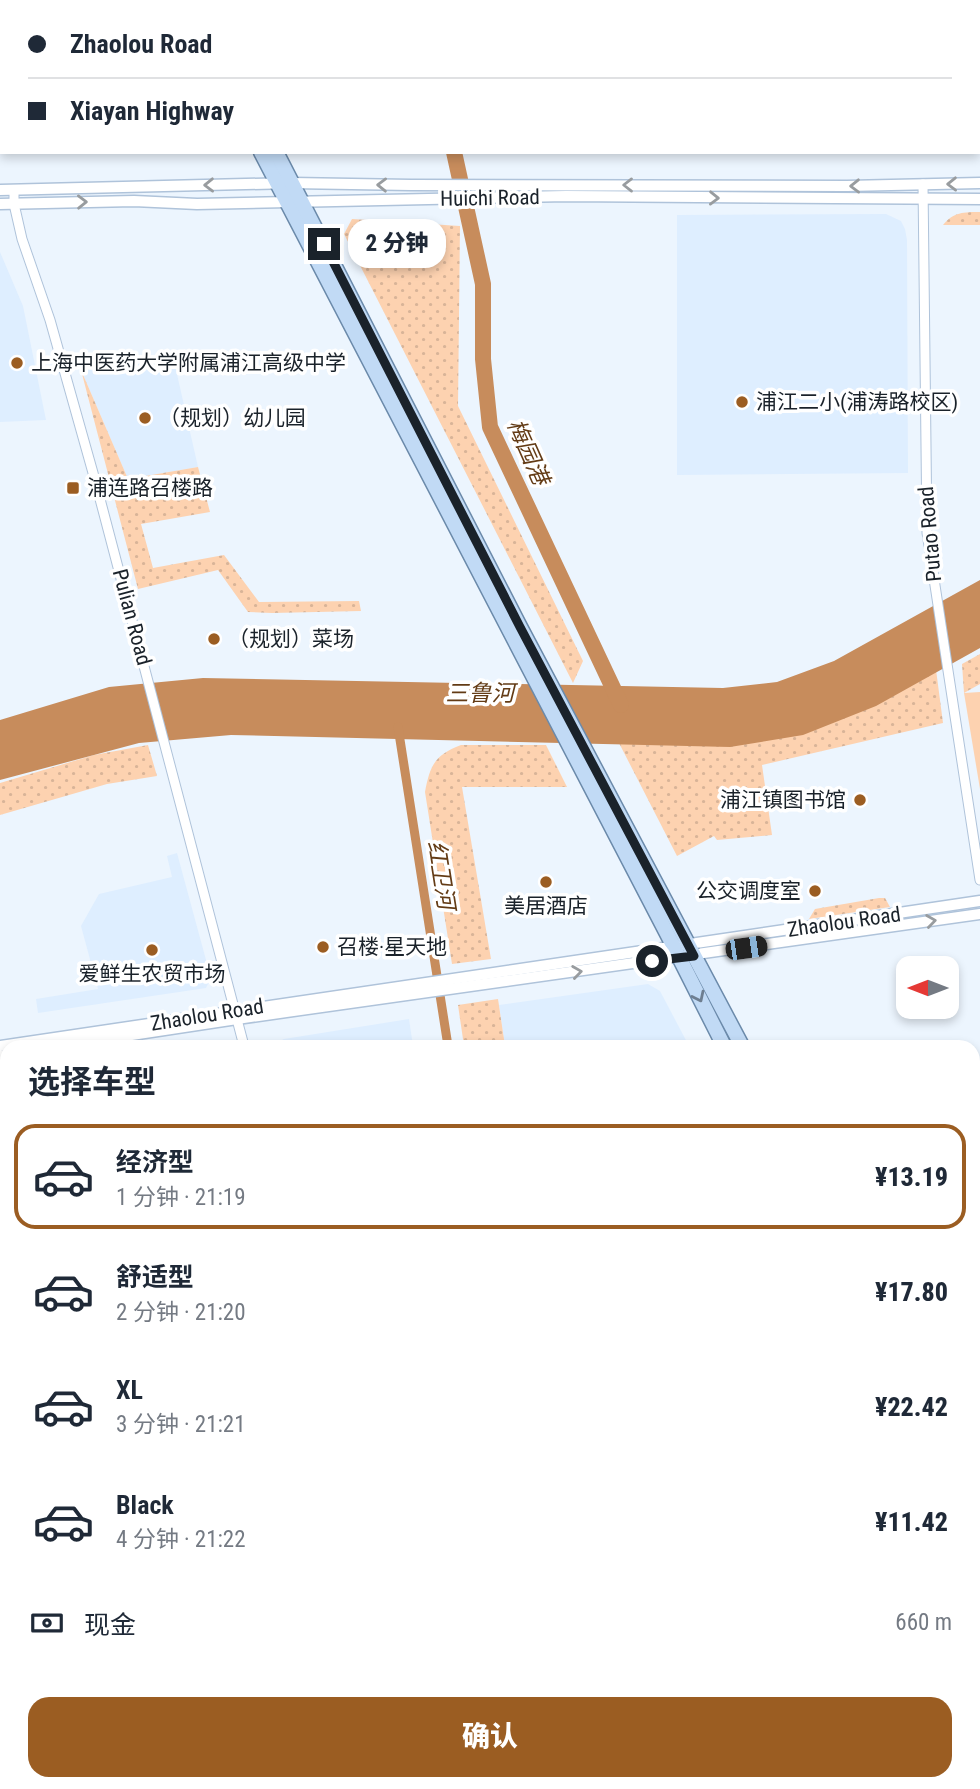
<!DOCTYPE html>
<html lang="zh">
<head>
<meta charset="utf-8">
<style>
  :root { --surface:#fff; --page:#f2f2f3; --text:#1f2937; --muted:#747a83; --line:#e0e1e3; --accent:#9b5d22 }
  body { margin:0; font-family:"Roboto Condensed","Noto Sans SC",sans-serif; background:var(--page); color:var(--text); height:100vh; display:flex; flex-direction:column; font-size:26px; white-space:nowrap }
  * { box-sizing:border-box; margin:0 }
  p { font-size:23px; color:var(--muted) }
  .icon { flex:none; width:38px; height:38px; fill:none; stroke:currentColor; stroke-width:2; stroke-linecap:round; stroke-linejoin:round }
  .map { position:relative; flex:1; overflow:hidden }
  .details { position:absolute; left:0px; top:1040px; width:980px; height:751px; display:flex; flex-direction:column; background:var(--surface); border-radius:21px 21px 0 0; box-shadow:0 4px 10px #0003 }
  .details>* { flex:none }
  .banner { position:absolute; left:0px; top:0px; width:980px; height:154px; box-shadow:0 4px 10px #0003; display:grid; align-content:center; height:154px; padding:0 28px; background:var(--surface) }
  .needle { width:46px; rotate:270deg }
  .controls { position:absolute; left:896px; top:956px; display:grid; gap:14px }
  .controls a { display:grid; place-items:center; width:63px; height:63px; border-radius:14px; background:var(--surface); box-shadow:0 4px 10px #0003; font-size:35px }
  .end { position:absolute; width:32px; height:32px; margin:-16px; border:9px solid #1a222a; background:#fff; box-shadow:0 0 0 4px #fff }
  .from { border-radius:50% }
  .bubble { position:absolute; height:49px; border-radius:21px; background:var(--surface); box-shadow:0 4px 10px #0003; font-size:23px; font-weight:800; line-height:49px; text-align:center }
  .car { position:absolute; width:21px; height:42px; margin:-21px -10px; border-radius:9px; box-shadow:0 0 5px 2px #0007; background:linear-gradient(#222 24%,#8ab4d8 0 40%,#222 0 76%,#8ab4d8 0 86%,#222 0) }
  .banner b { display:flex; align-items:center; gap:24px; height:66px; font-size:26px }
  .banner b+b { border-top:2px solid var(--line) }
  .banner i { width:18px; height:18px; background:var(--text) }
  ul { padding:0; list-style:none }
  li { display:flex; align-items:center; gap:21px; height:105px; margin:0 14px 10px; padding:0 14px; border:4px solid transparent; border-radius:21px }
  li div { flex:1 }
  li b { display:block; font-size:26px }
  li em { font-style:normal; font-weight:800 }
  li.on { border-color:var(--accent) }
  li>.icon { width:63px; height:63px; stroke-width:1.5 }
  h2 { padding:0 28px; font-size:32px; line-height:84px }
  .pay { display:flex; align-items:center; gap:18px; height:77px; padding:0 28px; font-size:26px }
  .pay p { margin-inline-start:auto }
  .cta { display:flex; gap:14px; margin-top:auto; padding:14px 28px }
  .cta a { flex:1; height:80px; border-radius:21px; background:var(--accent); color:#fff; font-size:28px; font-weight:800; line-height:80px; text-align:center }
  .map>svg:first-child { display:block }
  .built { fill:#deeeff }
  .grass { fill:url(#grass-dots) }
  .pitch { fill:#fdd2b0 }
  .water { fill:#c78c5c }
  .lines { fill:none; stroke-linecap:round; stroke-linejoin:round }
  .stream { stroke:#c78c5c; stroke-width:2.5 }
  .canal { stroke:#c78c5c; stroke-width:9 }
  .river { stroke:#c78c5c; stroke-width:16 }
  .minor-casing { stroke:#afc3da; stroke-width:11 }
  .tertiary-casing { stroke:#afc3da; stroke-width:13 }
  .secondary-casing { stroke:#afc3da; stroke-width:15 }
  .primary-casing { stroke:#6b8aaa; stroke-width:17 }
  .motorway-casing { stroke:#6b8aaa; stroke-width:18 }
  .minor { stroke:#fff; stroke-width:9 }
  .tertiary { stroke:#fff; stroke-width:10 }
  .secondary { stroke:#e0edfa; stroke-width:12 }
  .primary { stroke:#c1daf5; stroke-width:14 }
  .motorway { stroke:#97c2ef; stroke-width:16 }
  .oneway { stroke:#989c9f }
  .oneway2 { stroke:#6e7e90 }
  .route { stroke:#1a222a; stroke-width:9 }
  .poi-dot { fill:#9b5d22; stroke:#fff; stroke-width:2.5 }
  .labels { text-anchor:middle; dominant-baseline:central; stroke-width:7; stroke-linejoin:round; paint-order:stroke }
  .street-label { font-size:21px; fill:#1a222a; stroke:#fff }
  .poi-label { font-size:21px; fill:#1a222a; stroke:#fff; text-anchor:start }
  .water-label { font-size:23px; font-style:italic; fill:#633b15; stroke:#fff }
</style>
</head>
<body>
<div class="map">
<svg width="980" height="1789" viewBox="0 0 980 1789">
  <defs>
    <pattern id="grass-dots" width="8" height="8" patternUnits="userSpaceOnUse" patternTransform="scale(1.75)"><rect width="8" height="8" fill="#fdd2b0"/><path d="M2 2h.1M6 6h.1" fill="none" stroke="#d8b498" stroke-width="1.8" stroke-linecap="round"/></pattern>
  </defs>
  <rect width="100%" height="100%" fill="#ecf5fe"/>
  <g class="built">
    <path d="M886,214L901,221L905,229L907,240L908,473L677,475V215Z"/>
    <path d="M0,252L23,306L46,420L0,422Z"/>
    <path d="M174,361L198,467L128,479L81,370Z"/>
    <path d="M177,853L209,971L210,980L206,988L38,1013L36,999L98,989L81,926L99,894L172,877L167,856Z"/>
    <path d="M648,984L660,991L689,1046H505L499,1005Z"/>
    <path d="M409,1019L413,1046H271L284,1039Z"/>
    <path d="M980,1319V1581L978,1582L973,1567V1321Z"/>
    <path d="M773,1783H868L869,1789H775Z"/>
  </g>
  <g class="grass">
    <path d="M980,212V225H943C953,212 964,212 980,212Z"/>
    <path d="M352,219L460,226L458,406L583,661L573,683L344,234Z"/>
    <path d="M81,370L128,479L198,467L210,512L141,524L153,568L224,555L259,602L359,601L361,611L272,613L248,612L218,570L138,589Z"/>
    <path d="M932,639L943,723L762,765L772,835L717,840L714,836L677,856L619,743Z"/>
    <path d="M980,654V684L964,693L962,664Z"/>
    <path d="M148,745L157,776L107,784L0,815V783L94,755Z"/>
    <path d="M461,745H546L567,787H462L491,959L452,964L425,792C430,765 435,755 461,745Z"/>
    <path d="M879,898H885L890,907L809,919L815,909Z"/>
    <path d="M498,999L505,1046H464L458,1005Z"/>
    <path d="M0,1264L7,1281V1359L0,1342Z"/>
    <path d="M973,1567L978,1581H980V1619L973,1621Z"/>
    <path d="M0,1662L7,1679V1783H49L51,1789H0Z"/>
  </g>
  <g class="pitch">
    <path d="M980,692V789L964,693Z"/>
    <path d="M980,1333V1375L973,1377V1335Z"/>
  </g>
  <path class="water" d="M980,580V648L876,706L803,735L730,747L231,735L139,743L0,780V720L109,687L203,678L723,688L777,682L834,661Z"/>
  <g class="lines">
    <path class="stream" d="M521,1789L557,1783"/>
    <g class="canal">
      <path d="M398,727L448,1046"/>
      <path d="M0,1364L7,1381"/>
      <path d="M973,1634L980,1631"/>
      <path d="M171,1783L173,1789"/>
      <path d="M454,1783L456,1789"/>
    </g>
    <g class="river">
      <path d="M419,0L420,2"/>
      <path d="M454,152L483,284V359L490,427L621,705"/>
    </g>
    <g class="minor-casing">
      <g id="minor">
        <path d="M396,0V2"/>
        <path d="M923,184L927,533L980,880"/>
        <path d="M14,190V204L22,239L50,320L95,480L244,1046"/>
        <path d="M973,1305L980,1303"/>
        <path d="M0,1544L7,1539"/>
        <path d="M758,1783L759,1789"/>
      </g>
    </g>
    <g class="tertiary-casing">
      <g id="tertiary">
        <path d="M0,190L292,183L411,185L847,186L980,183"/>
        <path d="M0,204L134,201L197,204L566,196L980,199"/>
        <path d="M0,1046L980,901"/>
        <path d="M59,1046L237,1019L980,914"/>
        <path d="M0,1056L7,1055"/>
      </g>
    </g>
    <g class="secondary-casing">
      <g id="secondary">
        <path d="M0,1585L7,1602"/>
        <path d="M80,1783L82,1789"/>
        <path d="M124,1783L126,1789"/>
      </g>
    </g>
    <g class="primary-casing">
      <g id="primary">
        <path d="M181,0L182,2"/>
        <path d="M198,0L199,2"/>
        <path d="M261,152L674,947L724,1046"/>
        <path d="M276,152L520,627L742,1046"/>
        <path d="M973,1683L980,1706"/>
        <path d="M973,1724L980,1747"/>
      </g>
    </g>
    <g class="motorway-casing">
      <g id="motorway">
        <path d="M0,1472L7,1486"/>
        <path d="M0,1502L7,1519"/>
        <path d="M0,1558L7,1575"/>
        <path d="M0,1610L7,1632"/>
        <path d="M67,1783L69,1789"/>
        <path d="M91,1783L93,1789"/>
        <path d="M115,1783L117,1789"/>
        <path d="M140,1783L142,1789"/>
      </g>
    </g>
    <use href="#minor" class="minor"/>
    <use href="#tertiary" class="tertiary"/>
    <use href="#secondary" class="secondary"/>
    <use href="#primary" class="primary"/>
    <use href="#motorway" class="motorway"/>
  </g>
  <defs><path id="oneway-chevron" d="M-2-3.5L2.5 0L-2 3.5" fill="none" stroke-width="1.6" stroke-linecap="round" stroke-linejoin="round" transform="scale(1.75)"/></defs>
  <g class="oneway">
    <use href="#oneway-chevron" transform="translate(952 184) rotate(179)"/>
    <use href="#oneway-chevron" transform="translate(209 185) rotate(179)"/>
    <use href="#oneway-chevron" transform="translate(382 185) rotate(-179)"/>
    <use href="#oneway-chevron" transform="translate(628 185) rotate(-180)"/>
    <use href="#oneway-chevron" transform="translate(855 186) rotate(179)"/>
    <use href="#oneway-chevron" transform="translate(714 198) rotate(1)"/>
    <use href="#oneway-chevron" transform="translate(82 202) rotate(-1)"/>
    <use href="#oneway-chevron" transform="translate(931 921) rotate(-8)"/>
    <use href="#oneway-chevron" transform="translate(577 972) rotate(-8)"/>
  </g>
  <use class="oneway2" href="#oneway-chevron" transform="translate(699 997) rotate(64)"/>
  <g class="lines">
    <path class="route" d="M324,244L520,627L694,956L652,961"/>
  </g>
  <g class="poi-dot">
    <circle cx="17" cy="363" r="7"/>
    <circle cx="742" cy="402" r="7"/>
    <circle cx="145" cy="418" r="7"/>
    <rect x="66" y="481" width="14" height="14" rx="3.5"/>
    <circle cx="214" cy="639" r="7"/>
    <circle cx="860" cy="800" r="7"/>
    <circle cx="546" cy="882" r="7"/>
    <circle cx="815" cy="891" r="7"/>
    <circle cx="323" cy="947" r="7"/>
    <circle cx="152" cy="950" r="7"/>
  </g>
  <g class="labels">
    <g class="street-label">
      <text transform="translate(490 198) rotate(-1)">Huichi Road</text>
      <text transform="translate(930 534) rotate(-95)">Putao Road</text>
      <text transform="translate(132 617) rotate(75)">Pulian Road</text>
      <text transform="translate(844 922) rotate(-8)">Zhaolou Road</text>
      <text transform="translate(207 1015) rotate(-9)">Zhaolou Road</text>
    </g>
    <g class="poi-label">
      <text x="31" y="363">上海中医药大学附属浦江高级中学</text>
      <text x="756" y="402">浦江二小(浦涛路校区)</text>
      <text x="159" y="418">（规划）幼儿园</text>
      <text x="87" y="488">浦连路召楼路</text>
      <text x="228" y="639">（规划）菜场</text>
      <text x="846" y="800" text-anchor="end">浦江镇图书馆</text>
      <text x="801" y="891" text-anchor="end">公交调度室</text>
      <text x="546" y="906" text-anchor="middle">美居酒店</text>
      <text x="337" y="947">召楼·星天地</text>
      <text x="152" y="974" text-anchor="middle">爱鲜生农贸市场</text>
    </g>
    <g class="water-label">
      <text transform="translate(528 452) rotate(66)">梅园港</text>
      <text x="480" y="693">三鲁河</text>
      <text transform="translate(441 875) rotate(81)">红卫河</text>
    </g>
  </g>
</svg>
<div class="controls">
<a><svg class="needle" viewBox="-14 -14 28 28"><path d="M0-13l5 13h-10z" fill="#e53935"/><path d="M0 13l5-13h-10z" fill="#747a83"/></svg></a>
</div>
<i class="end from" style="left:652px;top:961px"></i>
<i class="end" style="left:324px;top:244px"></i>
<div class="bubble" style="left:348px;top:219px;width:98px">2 分钟</div>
<i class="car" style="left:746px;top:948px;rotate:82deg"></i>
<div class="banner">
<b><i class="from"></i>Zhaolou Road</b>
<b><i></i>Xiayan Highway</b>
</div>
<section class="details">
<h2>选择车型</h2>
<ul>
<li class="on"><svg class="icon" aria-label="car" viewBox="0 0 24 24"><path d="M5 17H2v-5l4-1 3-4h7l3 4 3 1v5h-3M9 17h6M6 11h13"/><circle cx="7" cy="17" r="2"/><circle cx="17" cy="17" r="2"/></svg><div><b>经济型</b><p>1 分钟 · 21:19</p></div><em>¥13.19</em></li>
<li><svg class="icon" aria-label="car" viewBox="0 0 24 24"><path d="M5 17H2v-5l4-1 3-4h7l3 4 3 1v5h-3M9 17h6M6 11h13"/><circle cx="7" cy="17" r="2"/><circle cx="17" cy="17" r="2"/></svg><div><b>舒适型</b><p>2 分钟 · 21:20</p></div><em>¥17.80</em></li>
<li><svg class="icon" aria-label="car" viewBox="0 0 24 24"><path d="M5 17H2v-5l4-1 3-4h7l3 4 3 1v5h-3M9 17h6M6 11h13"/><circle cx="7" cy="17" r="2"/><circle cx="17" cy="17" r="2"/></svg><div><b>XL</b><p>3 分钟 · 21:21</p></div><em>¥22.42</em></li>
<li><svg class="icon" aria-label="car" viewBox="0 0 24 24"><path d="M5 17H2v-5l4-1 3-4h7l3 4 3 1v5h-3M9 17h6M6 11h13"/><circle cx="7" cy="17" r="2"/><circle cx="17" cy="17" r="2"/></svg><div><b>Black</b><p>4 分钟 · 21:22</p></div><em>¥11.42</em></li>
</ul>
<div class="pay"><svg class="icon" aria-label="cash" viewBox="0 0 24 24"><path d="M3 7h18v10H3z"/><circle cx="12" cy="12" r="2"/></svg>现金<p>660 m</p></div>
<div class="cta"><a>确认</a></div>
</section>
</div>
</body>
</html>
